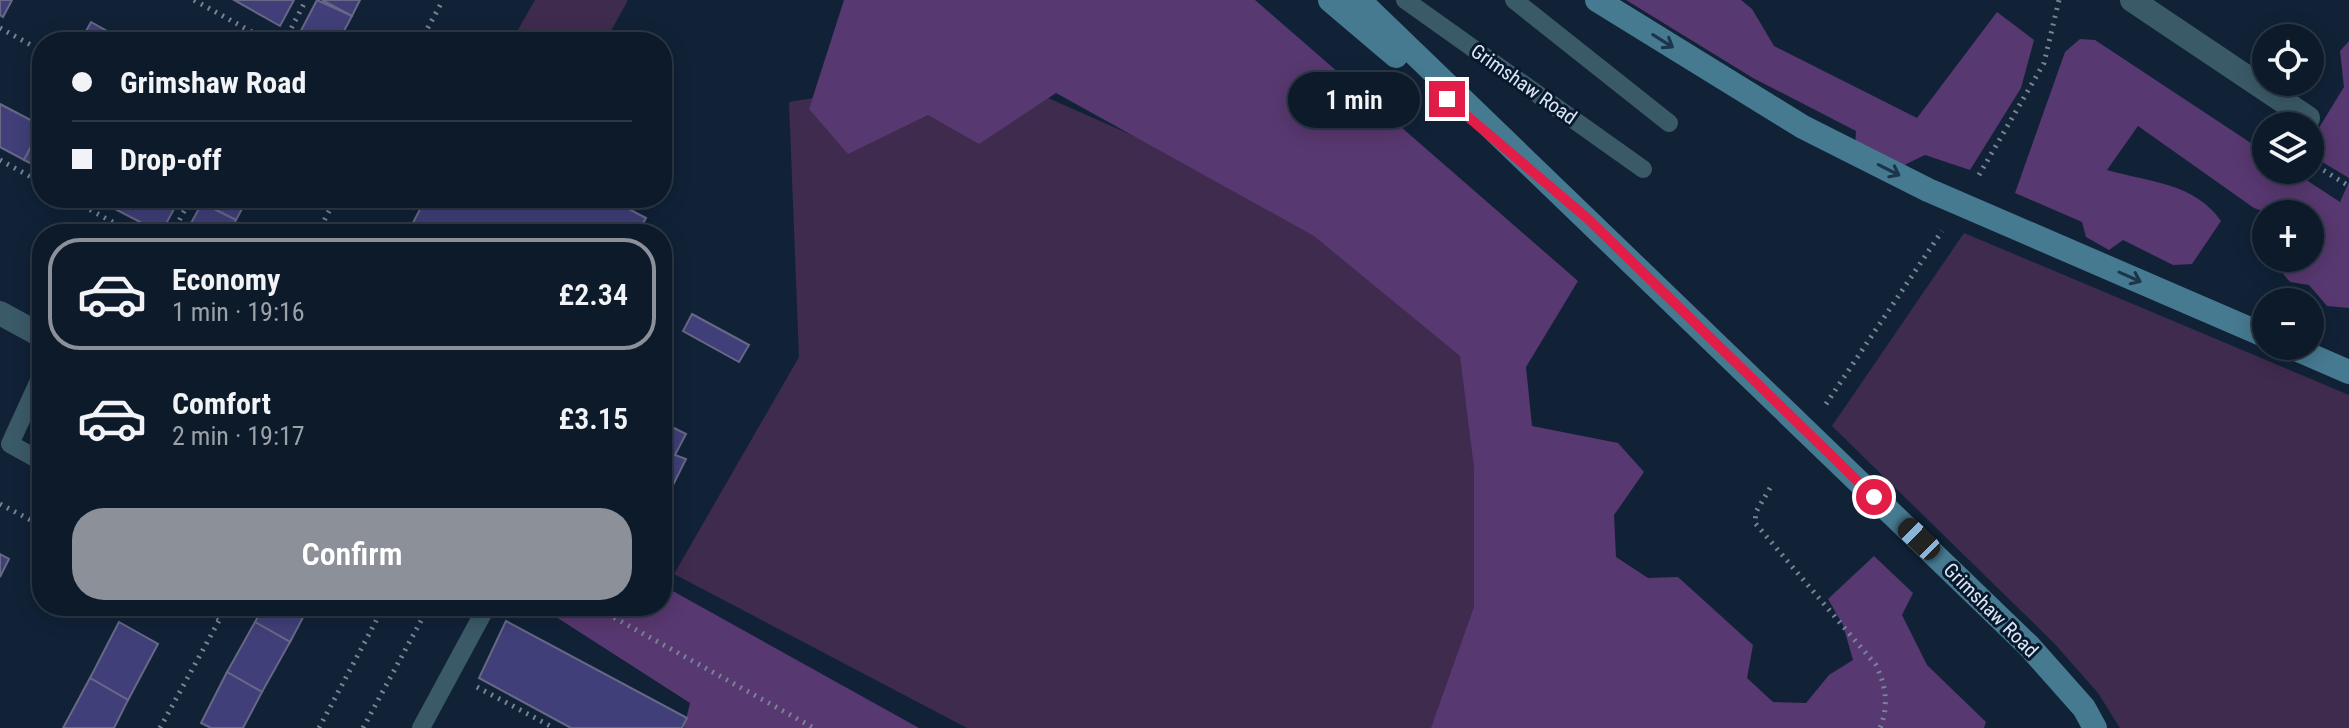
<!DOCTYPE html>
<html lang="en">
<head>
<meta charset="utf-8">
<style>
  :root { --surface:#0d1a29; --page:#1b2735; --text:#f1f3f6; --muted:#9aa1a8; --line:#2d3846; --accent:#8c9099 }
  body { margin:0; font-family:"Roboto Condensed",sans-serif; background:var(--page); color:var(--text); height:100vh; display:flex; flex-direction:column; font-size:30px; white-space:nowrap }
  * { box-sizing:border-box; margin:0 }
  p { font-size:26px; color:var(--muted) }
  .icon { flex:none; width:44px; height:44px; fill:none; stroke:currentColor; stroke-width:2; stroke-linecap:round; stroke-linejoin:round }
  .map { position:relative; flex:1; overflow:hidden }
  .side { position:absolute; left:32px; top:224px; width:640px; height:392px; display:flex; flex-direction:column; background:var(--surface); border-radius:32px; box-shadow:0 4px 20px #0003,0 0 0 2px var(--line) }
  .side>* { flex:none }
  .banner { position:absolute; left:32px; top:32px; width:640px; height:176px; border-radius:32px; box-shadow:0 4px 20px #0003,0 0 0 2px var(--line); display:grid; align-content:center; height:176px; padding:0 40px; background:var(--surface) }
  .tools { position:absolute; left:2252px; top:24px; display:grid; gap:16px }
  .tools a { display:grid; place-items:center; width:72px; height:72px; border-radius:50%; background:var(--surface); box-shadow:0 4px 20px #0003,0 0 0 2px var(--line); font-size:40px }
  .end { position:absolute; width:36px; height:36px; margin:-18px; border:10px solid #e11d48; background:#fff; box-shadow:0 0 0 4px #fff }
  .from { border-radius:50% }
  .bubble { position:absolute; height:56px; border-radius:28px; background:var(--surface); box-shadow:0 4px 20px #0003,0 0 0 2px var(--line); font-size:26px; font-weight:600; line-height:56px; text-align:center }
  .car { position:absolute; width:24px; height:48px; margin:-24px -12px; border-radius:10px; box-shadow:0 0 6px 2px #0007; background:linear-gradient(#222 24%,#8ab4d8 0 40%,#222 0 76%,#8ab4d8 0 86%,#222 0) }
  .banner b { display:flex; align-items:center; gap:28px; height:76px; font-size:30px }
  .banner b+b { border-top:2px solid var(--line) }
  .banner i { width:20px; height:20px; background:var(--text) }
  ul { padding:14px 0 0; list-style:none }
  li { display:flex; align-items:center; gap:24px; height:112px; margin:0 16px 12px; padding:0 24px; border:4px solid transparent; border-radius:32px }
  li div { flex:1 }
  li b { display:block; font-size:30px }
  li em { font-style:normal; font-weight:600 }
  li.selected { border-color:var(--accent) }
  li>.icon { width:72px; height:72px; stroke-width:1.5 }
  .cta { display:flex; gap:16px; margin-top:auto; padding:16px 40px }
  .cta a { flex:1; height:92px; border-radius:32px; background:var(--accent); color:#fff; font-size:32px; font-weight:600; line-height:92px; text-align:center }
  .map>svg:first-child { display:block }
  .green { fill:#3f2b4e }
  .forest { fill:#583870 }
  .building { fill:#403f79; stroke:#676886; stroke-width:2 }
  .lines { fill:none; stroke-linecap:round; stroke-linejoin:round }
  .path { stroke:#768496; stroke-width:5; stroke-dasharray:2 6; stroke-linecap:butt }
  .lane { stroke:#3b5a68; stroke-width:18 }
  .street { stroke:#3b5a68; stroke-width:24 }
  .secondary { stroke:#467a91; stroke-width:24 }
  .oneway { stroke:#1b354b }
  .route { stroke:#e11d48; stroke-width:10 }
  .labels { text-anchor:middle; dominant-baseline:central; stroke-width:6; stroke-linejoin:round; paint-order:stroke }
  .street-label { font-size:20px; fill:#dce7f6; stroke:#08182d }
</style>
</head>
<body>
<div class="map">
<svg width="2349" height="728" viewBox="0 0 2349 728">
  <rect width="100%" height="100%" fill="#112237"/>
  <g class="green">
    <path d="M535,0H628L605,42H511Z"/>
    <path d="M985,70L1323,220L1470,349L1486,604L1442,728H967L674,574L799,357L789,102Z"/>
    <path d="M1964,233L2349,395V728H2120L2098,693L2054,643L1832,426Z"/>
  </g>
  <g class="forest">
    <path d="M844,0H1255L1578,281L1526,367L1532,426L1618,443L1644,472L1614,515L1616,557L1648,578L1678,577L1753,645L1747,678L1773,702L1806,703L1829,675L1853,660L1843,625L1828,599L1874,556L1913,593L1902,615L1927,665L1986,722L1984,728H1431L1474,607V468L1460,356L1314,236L1056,93L979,144L928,115L848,154L809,109Z"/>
    <path d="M1626,0H1741L1752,9L1774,46L1917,118L1997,12L2034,40L2021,88L1970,170L1925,155L1898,168L1855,148L1856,131L1753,78Z"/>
    <path d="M2080,39L2095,40L2266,153V170H2291L2340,202L2349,182V308L2327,306L2309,285L2290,282L2270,258H2310V214H2271L2254,208L2138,126L2107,170C2149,182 2195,183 2221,221L2192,264L2173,265L2123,240L2109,250L2086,237L2082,222L2015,193L2065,52Z"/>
    <path d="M2349,41V178L2314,157V136L2344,87L2340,51Z"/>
    <path d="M662,585L919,728H684L690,703L539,606H662Z"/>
  </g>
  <g class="building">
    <path d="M0,0H12L3,17L0,15Z"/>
    <path d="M234,0H294L280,26Z"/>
    <path d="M317,0L352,16L338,42H295Z"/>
    <path d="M322,0H360L352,16Z"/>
    <path d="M91,22L127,42H80Z"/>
    <path d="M0,104L42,126L24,160L0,147Z"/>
    <path d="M42,126V169L24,160Z"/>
    <path d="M95,198H121L115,209Z"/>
    <path d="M121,198H175L179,200L161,233L115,209Z"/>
    <path d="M205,198H248L236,220L202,203Z"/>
    <path d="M426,198H608L646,218L637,234H407Z"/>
    <path d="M202,203L236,220L228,234H185Z"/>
    <path d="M692,314L749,345L739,362L683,331Z"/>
    <path d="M662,422L686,434L675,455L686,459L662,507Z"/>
    <path d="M42,471V495L32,490Z"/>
    <path d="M0,554L9,559L0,577Z"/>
    <path d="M264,606H309L290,642L255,622Z"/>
    <path d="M506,621L687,718L682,728H571L479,678Z"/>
    <path d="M119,622L158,644L128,700L90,678Z"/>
    <path d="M255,622L290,642L262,692L227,672Z"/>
    <path d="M227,672L262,692L243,728H211L201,723Z"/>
    <path d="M90,678L128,700L114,728H63Z"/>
  </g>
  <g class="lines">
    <g class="path">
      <path d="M194,0L270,42"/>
      <path d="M0,28L42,51"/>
      <path d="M284,42L306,0"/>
      <path d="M420,42L443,0"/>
      <path d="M0,160L42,183"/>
      <path d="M2310,162L2349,186"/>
      <path d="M1979,175L2044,63L2059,0"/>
      <path d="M69,198L134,234"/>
      <path d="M315,198L331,207"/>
      <path d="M172,234L191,198"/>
      <path d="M317,234L336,198"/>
      <path d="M1826,404L1942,231"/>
      <path d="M1770,488L1756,512L1755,523L1876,665C1886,686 1889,706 1880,728"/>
      <path d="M0,504L42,526"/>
      <path d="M196,606L220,619"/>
      <path d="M593,606L814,728"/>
      <path d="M477,687L554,728"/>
      <path d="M160,728L227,606"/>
      <path d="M319,728L384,606"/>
      <path d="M363,728L429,606"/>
    </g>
    <g class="lane">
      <path d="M1405,0L1643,169"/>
      <path d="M1514,0L1669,123"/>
      <path d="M39,460L10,444L42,374"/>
      <path d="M421,728L487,606"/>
    </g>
    <g class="street">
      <path d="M2132,0L2308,118"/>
      <path d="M0,313L42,336"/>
    </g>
    <g class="secondary">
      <path d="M1330,0L1396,56"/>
      <path d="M1359,0L2029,646L2084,708L2095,728"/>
      <path d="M1597,0L1803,127L1928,190L2266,336"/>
      <path d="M2289,346L2349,372"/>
    </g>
  </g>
  <defs><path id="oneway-shaft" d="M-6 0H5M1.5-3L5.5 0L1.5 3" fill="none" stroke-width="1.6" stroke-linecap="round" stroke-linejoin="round" transform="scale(2)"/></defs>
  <g class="oneway">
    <use href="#oneway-shaft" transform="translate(1663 41) rotate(32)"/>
    <use href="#oneway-shaft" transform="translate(1889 170) rotate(27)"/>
    <use href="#oneway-shaft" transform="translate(2130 277) rotate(24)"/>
  </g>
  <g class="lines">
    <path class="route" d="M1447,99L1587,218L1874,497"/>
  </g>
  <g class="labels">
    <g class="street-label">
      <text transform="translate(1524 84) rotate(35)">Grimshaw Road</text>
      <text transform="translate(1991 610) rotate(45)">Grimshaw Road</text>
    </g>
  </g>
</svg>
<div class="tools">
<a><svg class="icon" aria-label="locate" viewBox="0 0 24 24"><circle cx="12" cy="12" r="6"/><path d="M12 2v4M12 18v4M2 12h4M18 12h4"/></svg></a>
<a><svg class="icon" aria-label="layers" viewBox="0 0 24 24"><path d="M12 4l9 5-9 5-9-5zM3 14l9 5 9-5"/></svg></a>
<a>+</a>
<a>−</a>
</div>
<i class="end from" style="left:1874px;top:497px"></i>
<i class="end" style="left:1447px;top:99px"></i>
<div class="bubble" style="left:1288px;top:72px;width:132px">1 min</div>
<i class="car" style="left:1919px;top:539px;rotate:314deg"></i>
<div class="banner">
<b><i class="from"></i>Grimshaw Road</b>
<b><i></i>Drop-off</b>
</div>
<section class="side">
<ul>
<li class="selected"><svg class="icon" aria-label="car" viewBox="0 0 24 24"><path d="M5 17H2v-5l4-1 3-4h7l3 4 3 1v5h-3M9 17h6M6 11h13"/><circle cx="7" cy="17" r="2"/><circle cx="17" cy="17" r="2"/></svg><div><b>Economy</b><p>1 min · 19:16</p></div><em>£2.34</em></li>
<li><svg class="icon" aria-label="car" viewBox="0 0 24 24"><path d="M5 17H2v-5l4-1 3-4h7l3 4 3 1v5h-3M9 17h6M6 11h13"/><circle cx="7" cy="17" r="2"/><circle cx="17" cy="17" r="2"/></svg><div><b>Comfort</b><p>2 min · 19:17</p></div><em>£3.15</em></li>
</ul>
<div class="cta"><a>Confirm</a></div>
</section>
</div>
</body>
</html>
